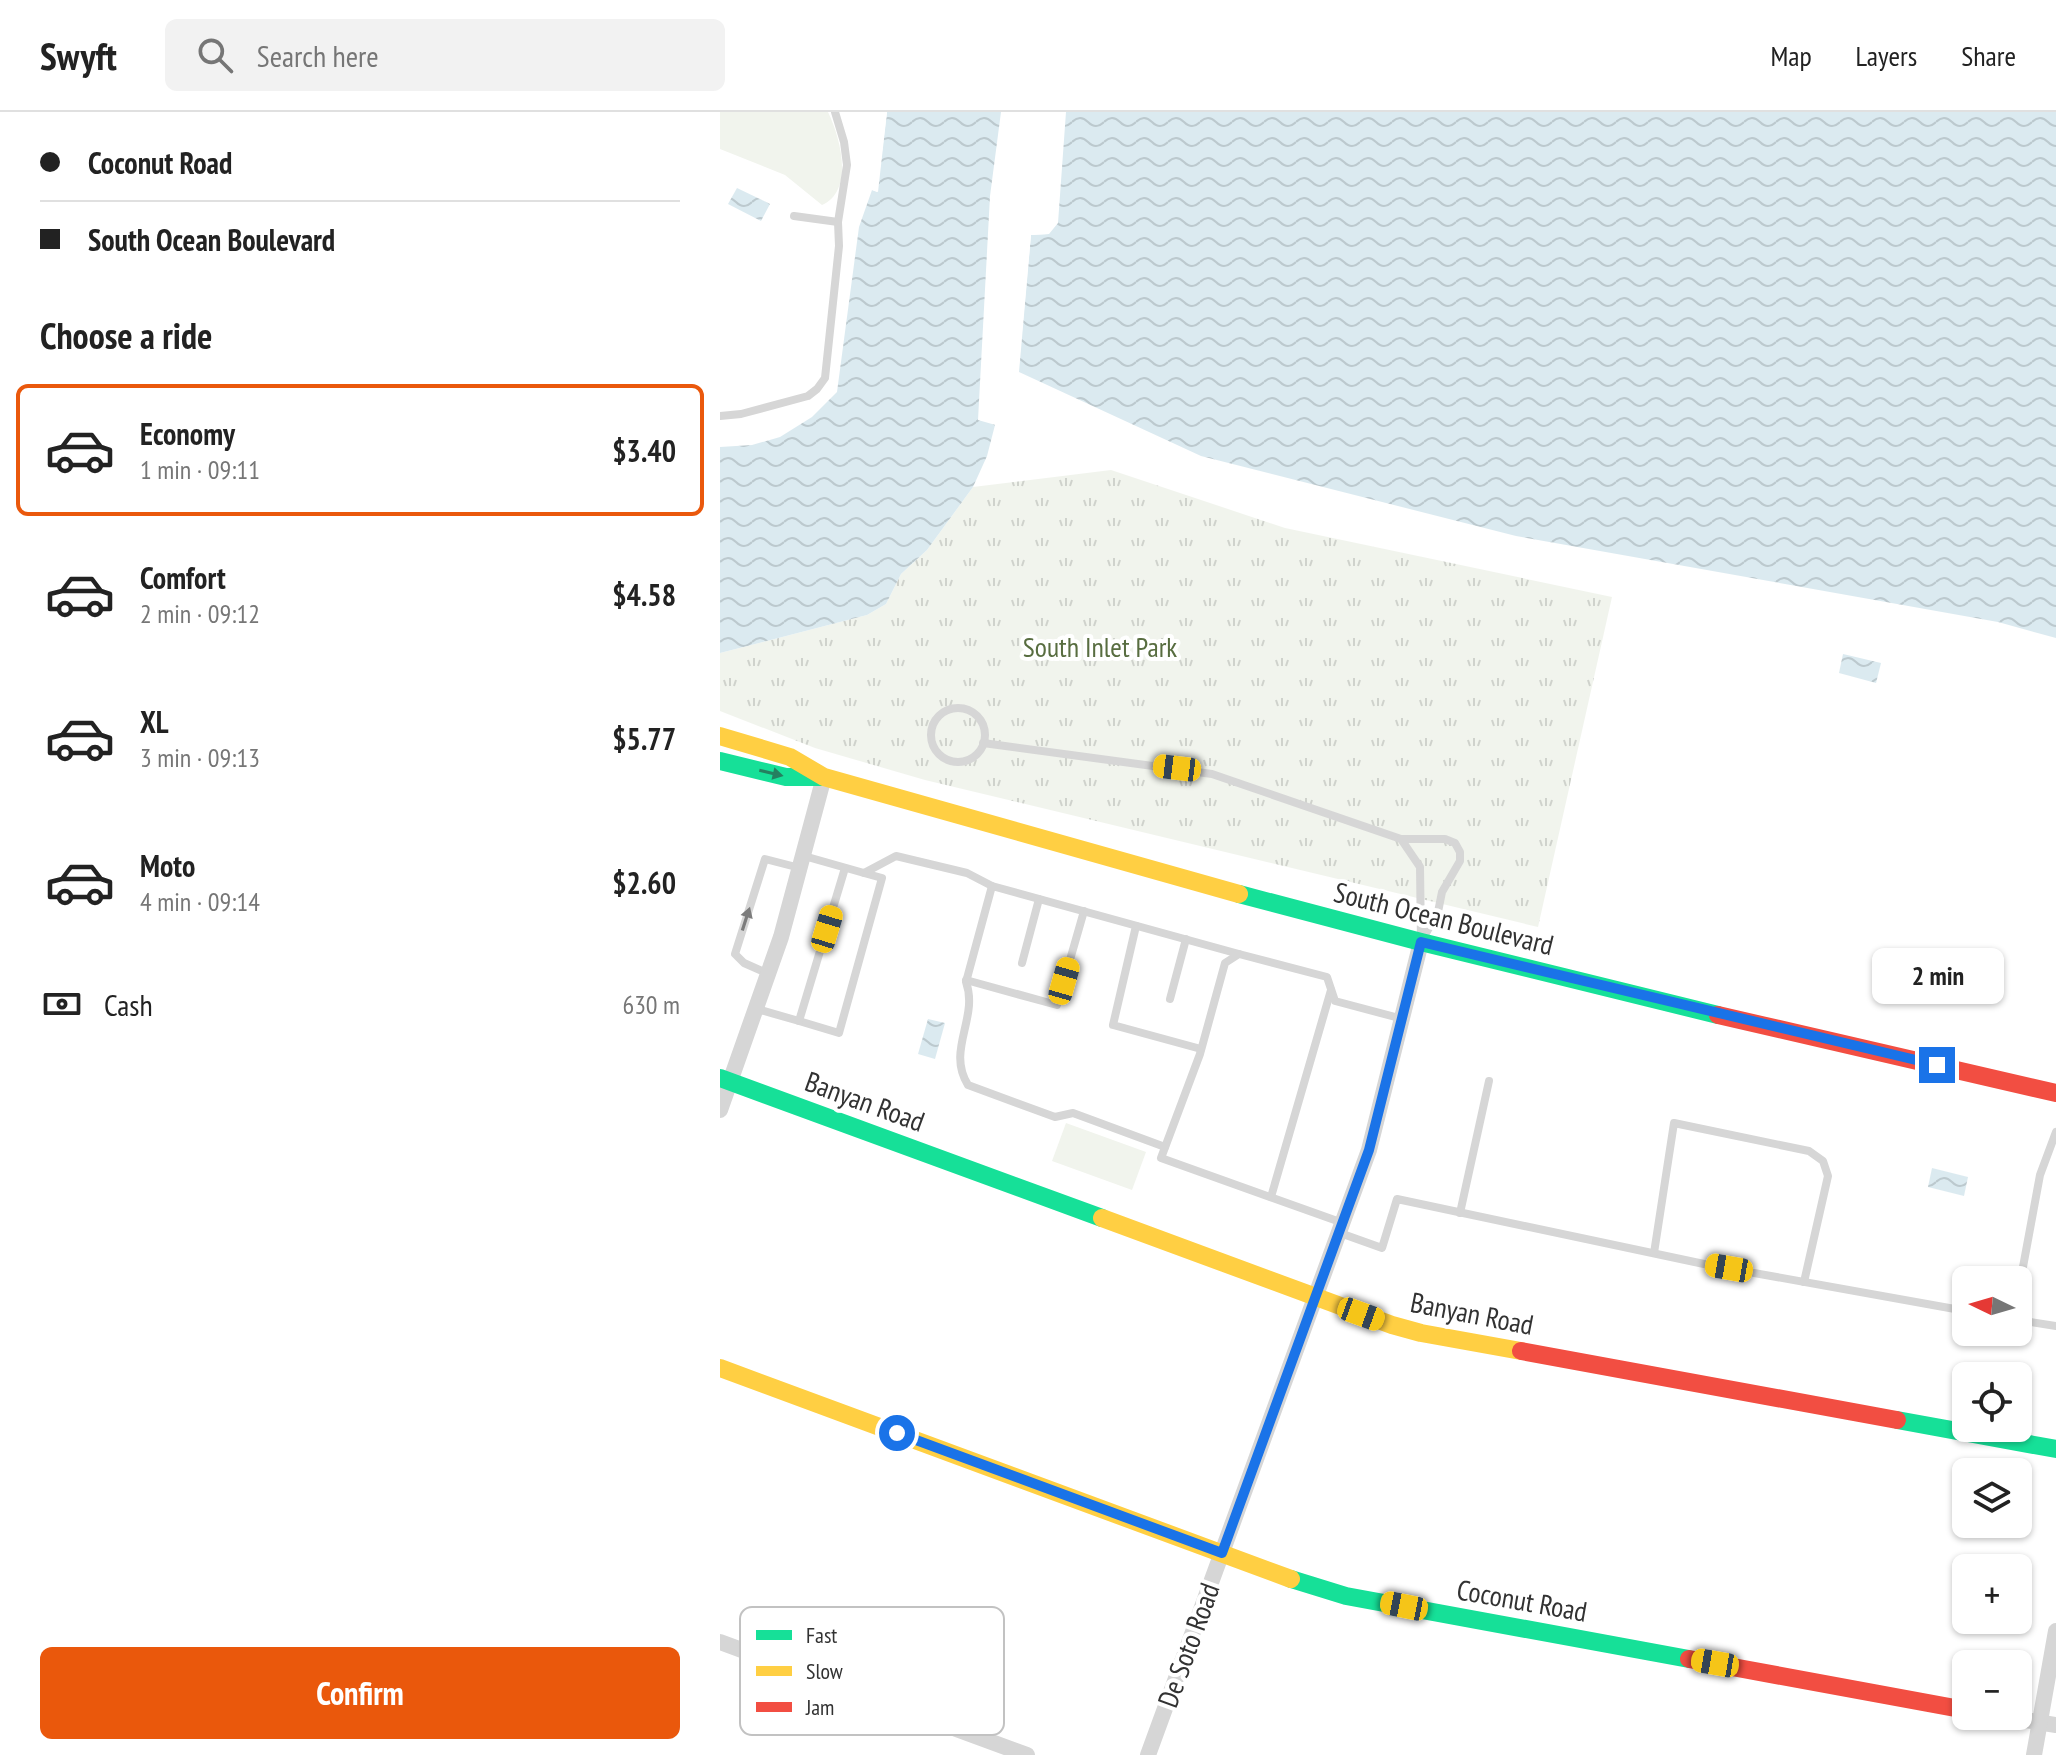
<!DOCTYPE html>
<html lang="en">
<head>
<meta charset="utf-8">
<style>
  :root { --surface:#fff; --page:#f2f2f2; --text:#222; --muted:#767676; --line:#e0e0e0; --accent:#ea580c }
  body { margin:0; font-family:"PT Sans Narrow",sans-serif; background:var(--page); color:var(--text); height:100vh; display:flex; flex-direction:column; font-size:30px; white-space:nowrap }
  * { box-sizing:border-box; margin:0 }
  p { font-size:26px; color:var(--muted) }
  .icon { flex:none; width:44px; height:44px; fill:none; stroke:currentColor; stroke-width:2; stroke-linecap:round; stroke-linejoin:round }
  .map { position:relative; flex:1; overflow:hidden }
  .drawer { display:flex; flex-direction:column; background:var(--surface); width:720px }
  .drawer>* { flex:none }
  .guide { display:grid; align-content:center; height:176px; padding:0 40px; background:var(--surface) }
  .needle { width:52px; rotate:275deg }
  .controls { position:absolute; left:1232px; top:1154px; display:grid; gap:16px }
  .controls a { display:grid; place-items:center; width:80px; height:80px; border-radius:12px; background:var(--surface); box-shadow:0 2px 6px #0004; font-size:40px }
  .end { position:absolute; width:36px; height:36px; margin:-18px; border:10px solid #1a73e8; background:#fff; box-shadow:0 0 0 4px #fff }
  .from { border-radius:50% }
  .bubble { position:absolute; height:56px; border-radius:12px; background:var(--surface); box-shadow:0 2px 6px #0004; font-size:26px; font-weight:800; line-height:56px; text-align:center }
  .car { position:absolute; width:24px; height:48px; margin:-24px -12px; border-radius:10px; box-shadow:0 0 6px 2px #0007; background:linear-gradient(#f5c518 24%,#345 0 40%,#f5c518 0 76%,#345 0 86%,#f5c518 0) }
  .guide b { display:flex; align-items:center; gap:28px; height:76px; font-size:30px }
  .guide b+b { border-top:2px solid var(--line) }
  .guide i { width:20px; height:20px; background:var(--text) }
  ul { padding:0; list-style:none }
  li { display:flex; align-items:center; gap:24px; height:132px; margin:0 16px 12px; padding:0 24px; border:4px solid transparent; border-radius:12px }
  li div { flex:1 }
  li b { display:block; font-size:30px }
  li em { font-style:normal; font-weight:800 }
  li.selected { border-color:var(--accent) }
  li>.icon { width:72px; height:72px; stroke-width:1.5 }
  h2 { padding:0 40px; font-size:36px; line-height:96px }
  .pay { display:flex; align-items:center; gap:20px; height:88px; padding:0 40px; font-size:30px }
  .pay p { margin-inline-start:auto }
  .cta { display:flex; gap:16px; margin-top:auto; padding:16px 40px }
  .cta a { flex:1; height:92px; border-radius:12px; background:var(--accent); color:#fff; font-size:32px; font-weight:800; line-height:92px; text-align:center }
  header { display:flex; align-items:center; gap:48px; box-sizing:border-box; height:112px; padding:0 40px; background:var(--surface); border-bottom:2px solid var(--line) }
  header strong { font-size:38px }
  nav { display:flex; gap:44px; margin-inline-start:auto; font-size:28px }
  .search { width:560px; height:72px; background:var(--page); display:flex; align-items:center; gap:20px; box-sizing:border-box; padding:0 28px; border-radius:12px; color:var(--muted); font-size:30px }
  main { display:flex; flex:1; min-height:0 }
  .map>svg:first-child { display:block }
  .grass { fill:#f1f4ed }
  .park { fill:url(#park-tufts) }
  .water { fill:url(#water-waves) }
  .pier { fill:#fff }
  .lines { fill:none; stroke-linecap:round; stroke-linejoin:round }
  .lane { stroke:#d6d6d6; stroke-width:8 }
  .street { stroke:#d6d6d6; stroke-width:16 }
  .fast { stroke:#16e098; stroke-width:18 }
  .slow { stroke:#ffcf43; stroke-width:18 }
  .jam { stroke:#f24e42; stroke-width:18 }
  .oneway { fill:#258060 }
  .oneway2 { fill:#7c7c7c }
  .route { stroke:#1a73e8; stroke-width:10 }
  .labels { text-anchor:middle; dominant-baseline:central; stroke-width:8; stroke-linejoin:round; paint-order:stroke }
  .park-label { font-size:28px; fill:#586d40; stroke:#fff }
  .street-label { font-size:28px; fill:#323232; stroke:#fff }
  .key { fill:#fff; stroke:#c2c2c2; stroke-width:2 }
  .key-label { font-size:22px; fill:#323232 }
</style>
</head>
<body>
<header>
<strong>Swyft</strong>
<div class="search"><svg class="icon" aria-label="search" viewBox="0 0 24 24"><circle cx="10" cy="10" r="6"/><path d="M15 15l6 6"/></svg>Search here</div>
<nav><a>Map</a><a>Layers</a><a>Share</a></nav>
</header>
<main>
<section class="drawer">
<div class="guide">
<b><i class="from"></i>Coconut Road</b>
<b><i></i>South Ocean Boulevard</b>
</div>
<h2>Choose a ride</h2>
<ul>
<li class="selected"><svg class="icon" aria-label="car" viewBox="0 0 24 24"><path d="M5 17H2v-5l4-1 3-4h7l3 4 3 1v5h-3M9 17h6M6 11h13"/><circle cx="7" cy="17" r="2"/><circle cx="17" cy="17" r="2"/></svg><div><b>Economy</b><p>1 min · 09:11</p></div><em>$3.40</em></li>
<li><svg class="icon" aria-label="car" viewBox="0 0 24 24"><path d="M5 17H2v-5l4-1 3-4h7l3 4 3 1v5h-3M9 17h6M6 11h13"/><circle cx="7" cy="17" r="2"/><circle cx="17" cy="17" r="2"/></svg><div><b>Comfort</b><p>2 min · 09:12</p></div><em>$4.58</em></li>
<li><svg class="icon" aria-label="car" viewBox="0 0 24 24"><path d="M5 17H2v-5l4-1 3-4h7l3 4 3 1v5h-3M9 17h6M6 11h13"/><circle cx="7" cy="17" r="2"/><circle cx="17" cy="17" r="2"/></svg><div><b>XL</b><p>3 min · 09:13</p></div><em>$5.77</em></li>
<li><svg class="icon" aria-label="car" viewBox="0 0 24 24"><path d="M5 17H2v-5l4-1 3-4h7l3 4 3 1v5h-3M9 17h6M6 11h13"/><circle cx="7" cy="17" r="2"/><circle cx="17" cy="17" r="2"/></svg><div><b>Moto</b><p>4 min · 09:14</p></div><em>$2.60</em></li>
</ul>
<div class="pay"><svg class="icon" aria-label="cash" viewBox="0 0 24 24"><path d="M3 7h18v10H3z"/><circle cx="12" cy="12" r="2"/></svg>Cash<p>630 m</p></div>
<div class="cta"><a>Confirm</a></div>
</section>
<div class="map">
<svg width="1336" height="1643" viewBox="0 0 1336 1643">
  <defs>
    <pattern id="park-tufts" width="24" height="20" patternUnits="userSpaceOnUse" patternTransform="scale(2)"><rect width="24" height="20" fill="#f1f4ed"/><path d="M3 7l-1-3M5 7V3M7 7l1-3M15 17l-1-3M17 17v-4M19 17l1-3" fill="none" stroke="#cfd2cc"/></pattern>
    <pattern id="water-waves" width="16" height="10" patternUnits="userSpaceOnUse" patternTransform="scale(2)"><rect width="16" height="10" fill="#dbeaf0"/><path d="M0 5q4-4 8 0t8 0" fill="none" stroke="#bcc9ce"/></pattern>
  </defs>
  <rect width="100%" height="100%" fill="#fff"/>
  <g class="grass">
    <path d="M0,0H108C120,25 135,78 102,93L65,63L0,37Z"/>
    <path d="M346,1011L426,1040L412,1078L332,1049Z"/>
  </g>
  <path class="park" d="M391,358L565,416L892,485L818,815L205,668L95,636L0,599V541L147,503L166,492L181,462L207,438L253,375Z"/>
  <g class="water">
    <path d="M167,0H292L272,280L275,313L267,344L253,375L207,438L181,462L166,492L147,503L0,541V335L32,333L60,325L92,305L117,280L139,115L152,78L157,80Z"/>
    <path d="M339,0H1336V526L1278,510L796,424L481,344L299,260L311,123L329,122Z"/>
    <path d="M17,76L50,92L41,109L8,92Z"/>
    <path d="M1123,542L1161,551L1156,571L1119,561Z"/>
    <path d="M208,907L225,911L215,947L198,942Z"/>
    <path d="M1212,1056L1248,1065L1244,1084L1208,1075Z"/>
  </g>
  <g class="pier">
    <path d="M163,0H167L158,80L152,78V74L154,75Z"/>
    <path d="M281,0H296L276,280L279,314L258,308L270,84Z"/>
    <path d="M335,0H346L338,111L329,122L311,123L298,264L295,259L307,122L310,119L325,118Z"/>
  </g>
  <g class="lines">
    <g class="lane">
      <path d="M74,104L118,110"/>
      <path d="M0,304L21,302L88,284L97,277L105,266L119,134L118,110L127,53L124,30L115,0"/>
      <circle cx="238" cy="623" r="27"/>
      <path d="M263,631L492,662L681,727"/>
      <path d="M681,727H725L735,731L740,740V749L722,780L718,800L701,830L700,755Z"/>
      <path d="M84,744L144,761L176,744L247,761L272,774"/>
      <path d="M125,756L79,909L119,921L162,766L144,761"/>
      <path d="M416,814L393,913L481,937"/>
      <path d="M302,851L319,787"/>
      <path d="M49,862L24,851L15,842L45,747L80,756"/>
      <path d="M246,868L337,893L364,799"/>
      <path d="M450,887L466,827"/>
      <path d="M37,897L79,909"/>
      <path d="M445,1035L353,1001L335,1005L248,973C226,938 259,906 246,870L272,774L519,842"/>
      <path d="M551,1085L611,878"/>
      <path d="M740,1101L769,969"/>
      <path d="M623,1111L441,1046L480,942L505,851L519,842L607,865L615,889L683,907"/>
      <path d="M620,1121L662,1136L677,1087L984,1152L1246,1199"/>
      <path d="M934,1141L954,1011L1089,1039L1103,1049L1108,1064L1084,1170"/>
      <path d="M1298,1182L1320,1063L1336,1020"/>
      <path d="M1298,1208L1336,1214"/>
    </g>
    <g class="street">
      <path d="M0,998L61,825L104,665"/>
      <path d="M0,1530L307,1643"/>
      <path d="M1281,1604L1336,1613"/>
      <path d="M428,1643L649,1038L701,830"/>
      <path d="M1314,1643L1336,1519"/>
    </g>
    <g class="fast">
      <path d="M0,649L66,665H102"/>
      <path d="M519,782L701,830L998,903"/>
      <path d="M0,966L382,1106"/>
      <path d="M1177,1308L1336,1337"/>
      <path d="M571,1467L626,1484L969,1547"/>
    </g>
    <g class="slow">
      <path d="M0,624L70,645L104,665L519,782"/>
      <path d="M382,1106L672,1213L701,1221L801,1239"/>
      <path d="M0,1256L571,1467"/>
    </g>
    <g class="jam">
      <path d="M998,903L1336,981"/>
      <path d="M801,1239L1177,1308"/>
      <path d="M969,1547L1246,1598"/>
    </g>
  </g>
  <defs><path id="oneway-solid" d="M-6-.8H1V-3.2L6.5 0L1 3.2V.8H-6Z" transform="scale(2)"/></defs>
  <use class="oneway" href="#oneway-solid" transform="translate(51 661) rotate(13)"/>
  <use class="oneway2" href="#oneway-solid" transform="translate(26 807) rotate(-72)"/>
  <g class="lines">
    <path class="route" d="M177,1321L502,1441L649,1038L701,830L1217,953"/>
  </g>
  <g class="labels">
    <g class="park-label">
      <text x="380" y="534">South Inlet Park</text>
    </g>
    <g class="street-label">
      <text transform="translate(724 806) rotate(14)">South Ocean Boulevard</text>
      <text transform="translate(145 989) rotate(20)">Banyan Road</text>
      <text transform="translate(752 1201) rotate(11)">Banyan Road</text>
      <text transform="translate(802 1488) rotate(10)">Coconut Road</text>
      <text transform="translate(468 1533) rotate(-70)">De Soto Road</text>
    </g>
  </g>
  <rect x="20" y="1495" width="264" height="128" rx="12" class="key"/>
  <rect x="36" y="1518" width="36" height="10" fill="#16e098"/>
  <rect x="36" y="1554" width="36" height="10" fill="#ffcf43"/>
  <rect x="36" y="1590" width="36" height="10" fill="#f24e42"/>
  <g class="key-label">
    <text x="86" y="1531">Fast</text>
    <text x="86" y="1567">Slow</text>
    <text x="86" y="1603">Jam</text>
  </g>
</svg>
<div class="controls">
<a><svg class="needle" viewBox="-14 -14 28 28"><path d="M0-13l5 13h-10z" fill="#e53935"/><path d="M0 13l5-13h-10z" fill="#767676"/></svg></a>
<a><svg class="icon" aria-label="locate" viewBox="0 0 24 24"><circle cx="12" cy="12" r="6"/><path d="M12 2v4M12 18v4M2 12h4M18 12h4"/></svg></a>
<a><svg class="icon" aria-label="layers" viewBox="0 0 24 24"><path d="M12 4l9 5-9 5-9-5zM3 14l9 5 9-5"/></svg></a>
<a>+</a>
<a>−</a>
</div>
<i class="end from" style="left:177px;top:1321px"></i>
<i class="end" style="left:1217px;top:953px"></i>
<div class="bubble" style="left:1152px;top:836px;width:132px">2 min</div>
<i class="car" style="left:457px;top:656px;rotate:277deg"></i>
<i class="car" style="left:107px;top:817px;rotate:17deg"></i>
<i class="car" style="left:344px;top:869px;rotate:16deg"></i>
<i class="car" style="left:1009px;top:1156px;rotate:280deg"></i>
<i class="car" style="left:641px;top:1202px;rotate:110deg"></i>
<i class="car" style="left:684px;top:1494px;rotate:281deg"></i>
<i class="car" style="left:995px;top:1551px;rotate:280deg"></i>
</div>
</main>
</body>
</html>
